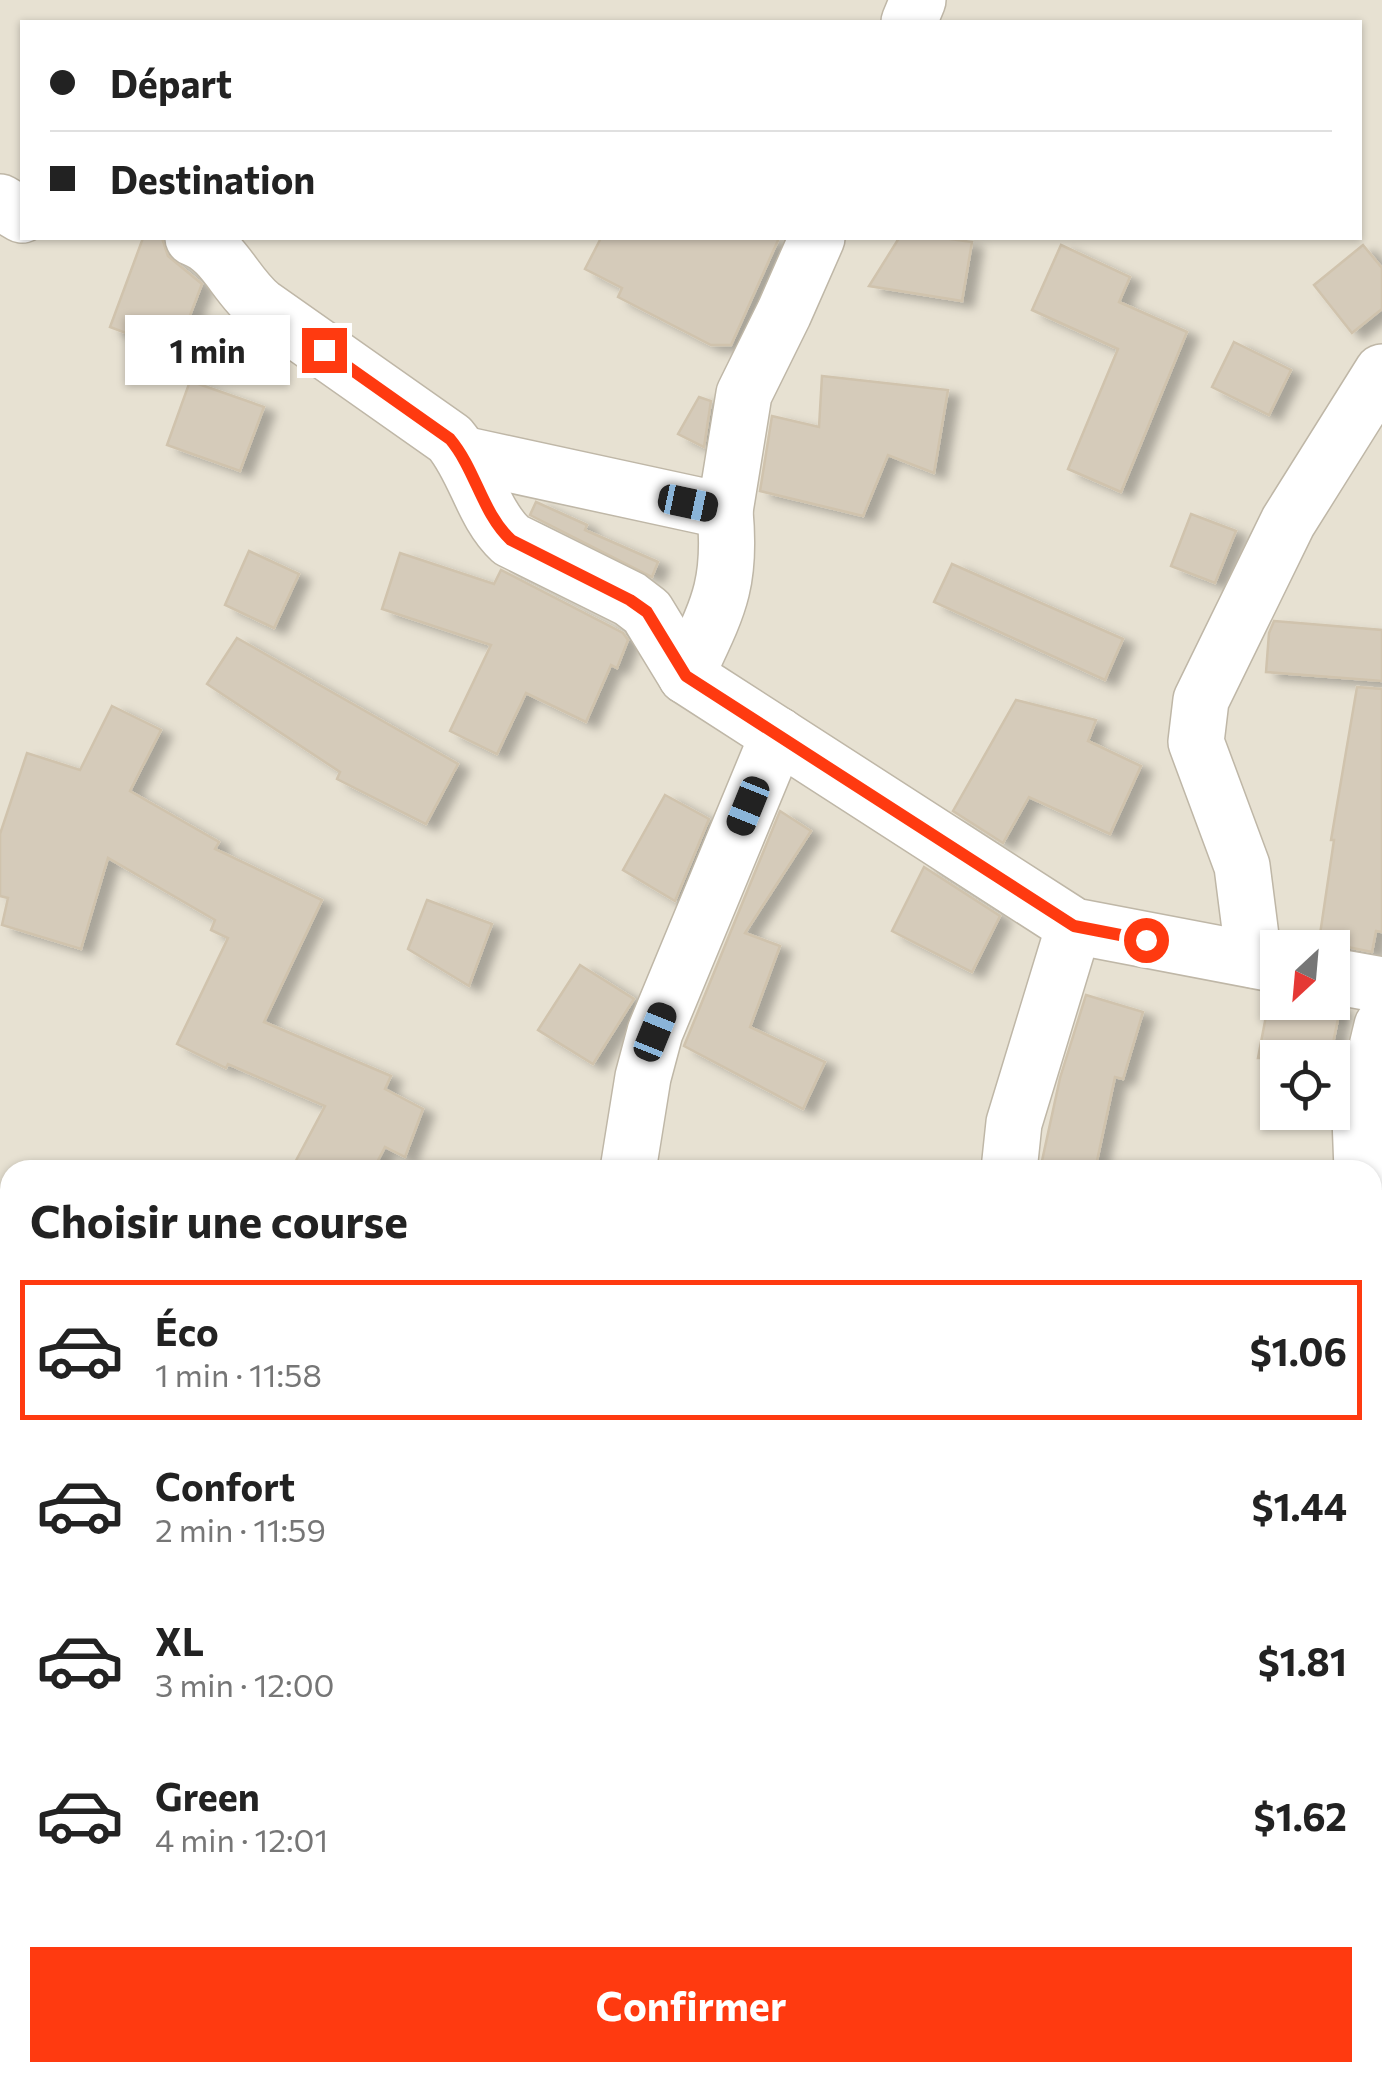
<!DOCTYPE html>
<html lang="fr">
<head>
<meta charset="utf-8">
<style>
  :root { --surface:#fff; --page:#f2f2f2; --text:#222; --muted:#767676; --line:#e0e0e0; --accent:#ff3a10 }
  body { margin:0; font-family:Commissioner,sans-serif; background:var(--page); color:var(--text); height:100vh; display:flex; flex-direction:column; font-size:38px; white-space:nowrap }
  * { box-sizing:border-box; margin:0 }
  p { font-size:32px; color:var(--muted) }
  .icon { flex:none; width:55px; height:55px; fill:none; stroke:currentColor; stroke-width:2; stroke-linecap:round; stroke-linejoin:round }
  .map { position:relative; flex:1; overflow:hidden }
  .sheet { position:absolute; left:0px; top:1160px; width:1382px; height:922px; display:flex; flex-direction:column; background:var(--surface); border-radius:30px 30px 0 0; box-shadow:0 2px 8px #0004 }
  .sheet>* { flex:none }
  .top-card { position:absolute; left:20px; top:20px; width:1342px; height:220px; border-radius:0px; box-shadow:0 2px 8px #0004; display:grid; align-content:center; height:220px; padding:0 30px; background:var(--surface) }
  .needle { width:65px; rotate:206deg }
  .tools { position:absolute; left:1260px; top:930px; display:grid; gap:20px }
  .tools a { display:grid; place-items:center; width:90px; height:90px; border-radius:0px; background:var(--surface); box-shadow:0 2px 8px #0004; font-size:50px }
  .end { position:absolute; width:45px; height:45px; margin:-22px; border:12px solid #ff3a10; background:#fff; box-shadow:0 0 0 5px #fff }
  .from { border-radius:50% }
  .bubble { position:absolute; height:70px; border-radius:0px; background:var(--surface); box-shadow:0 2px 8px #0004; font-size:32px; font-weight:700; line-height:70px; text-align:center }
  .car { position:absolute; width:30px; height:60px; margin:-30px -15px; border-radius:12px; box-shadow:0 0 8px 2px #0007; background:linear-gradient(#222 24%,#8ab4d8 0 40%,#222 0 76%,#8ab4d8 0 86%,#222 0) }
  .top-card b { display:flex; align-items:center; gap:35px; height:95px; font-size:38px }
  .top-card b+b { border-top:2px solid var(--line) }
  .top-card i { width:25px; height:25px; background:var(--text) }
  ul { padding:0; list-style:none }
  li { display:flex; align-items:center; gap:30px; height:140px; margin:0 20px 15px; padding:0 10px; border:5px solid transparent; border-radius:0px }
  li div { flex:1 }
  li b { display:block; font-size:38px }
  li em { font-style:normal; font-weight:700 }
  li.selected { border-color:var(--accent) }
  li>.icon { width:90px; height:90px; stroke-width:1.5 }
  h2 { padding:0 30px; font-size:45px; line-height:120px }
  .button { display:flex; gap:20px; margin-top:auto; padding:20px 30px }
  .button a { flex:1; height:115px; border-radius:0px; background:var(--accent); color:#fff; font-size:40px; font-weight:700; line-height:115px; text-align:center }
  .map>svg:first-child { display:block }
  .residential { fill:#e7e1d2; fill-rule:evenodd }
  .building { fill:#d5cbba; stroke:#d0c3ad; stroke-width:2.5; filter:url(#shadow) }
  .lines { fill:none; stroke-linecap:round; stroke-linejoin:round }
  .street-casing { stroke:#bfb7a7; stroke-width:58 }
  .street { stroke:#fff; stroke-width:55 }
  .route { stroke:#ff3a10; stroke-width:12 }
</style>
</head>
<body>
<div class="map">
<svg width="1382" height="2082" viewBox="0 0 1382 2082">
  <defs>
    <filter id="shadow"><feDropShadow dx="11" dy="6" stdDeviation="5" flood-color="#0004"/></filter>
  </defs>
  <rect width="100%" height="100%" fill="#f3efe5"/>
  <path class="residential" d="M0,0H1382V2082H0ZM22,22H1360V238H22ZM1278,948H1332V1002H1278ZM1278,1058H1332V1112H1278ZM10,1170H1372V2072H10Z"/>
  <g class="building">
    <path d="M143,238H162L168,256L202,284L176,352L110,327Z"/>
    <path d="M601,238H779L731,345H711L618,297L622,288L585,269Z"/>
    <path d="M899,238H943L972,242L962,301L869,286Z"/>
    <path d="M1061,245L1130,277L1119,302L1187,332L1121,492L1068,469L1118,349L1032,310Z"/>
    <path d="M1363,245L1382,268V309L1352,333L1314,285Z"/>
    <path d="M1234,342L1291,370L1269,415L1212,387Z"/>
    <path d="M822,376L948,390L934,473L888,455L863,516L760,491L772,416L819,427Z"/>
    <path d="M190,381L264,407L240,471L167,445Z"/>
    <path d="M699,397L711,401L704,447L678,434Z"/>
    <path d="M536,502L587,525L585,530L658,562L652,577L530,515Z"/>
    <path d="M1191,514L1236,531L1215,583L1171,566Z"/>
    <path d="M249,551L299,574L274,628L225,605Z"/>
    <path d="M400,553L494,584L501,570L623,633L628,640L617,668L611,665L586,722L526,693L497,754L450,731L491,645L382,609Z"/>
    <path d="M952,564L1123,639L1105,680L934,602Z"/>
    <path d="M1274,621L1382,630V681L1266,672L1269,633Z"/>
    <path d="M237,638L458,764L426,824L337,779L340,772L207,684Z"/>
    <path d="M1357,687L1382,689V932L1376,931L1372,952L1338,945L1318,948L1334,840H1331Z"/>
    <path d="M1016,700L1096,720L1088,741L1141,766L1110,834L1029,797L1003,843L953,811Z"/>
    <path d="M112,706L161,730L130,791L219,842L215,849L322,900L264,1022L391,1076L385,1089L423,1109L405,1157L385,1147L373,1170H291L325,1106L228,1064L226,1068L177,1044L228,938L211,930L215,920L108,858L81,949L2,925L8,898L0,896V834L27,753L80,770Z"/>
    <path d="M665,795L709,819L675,901L623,870Z"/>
    <path d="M780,811L811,831L745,933L780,946L750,1027L825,1062L803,1109L684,1046Z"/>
    <path d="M924,867L1000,916L972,972L892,931Z"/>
    <path d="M427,900L492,924L469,986L408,949Z"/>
    <path d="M580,965L634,999L593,1064L538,1030Z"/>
    <path d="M1086,995L1143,1012L1123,1079L1115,1077L1095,1170H1040L1060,1078Z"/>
    <path d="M1270,995H1278V1002H1317L1340,1009L1330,1058H1258Z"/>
  </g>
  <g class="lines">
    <g class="street-casing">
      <g id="street">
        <path d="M909,22L918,0"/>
        <path d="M0,202L22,215"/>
        <path d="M193,238C224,249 235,285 261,306L450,439C476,470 482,513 511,540L630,599L647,612L686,676L1074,926L1278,965"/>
        <path d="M462,454L725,511L744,394L784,313L817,238"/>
        <path d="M686,676C717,609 732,587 725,511"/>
        <path d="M1254,960L1242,866L1196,742L1201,700L1288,522L1382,372"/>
        <path d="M1332,976L1382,985"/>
        <path d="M628,1170L643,1077L655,1032L778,735"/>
        <path d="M1009,1170L1014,1123L1074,926"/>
        <path d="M1362,1170L1360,1118L1382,1026"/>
        <path d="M1372,1830L1382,1831"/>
        <path d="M15,2082L29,2072"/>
        <path d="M820,2082L822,2072"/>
      </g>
    </g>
    <use href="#street" class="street"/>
  </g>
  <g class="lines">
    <path class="route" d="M324,350L450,439C476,470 482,513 511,540L630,600L647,612L686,676L1074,926L1146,940"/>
  </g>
</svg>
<div class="tools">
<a><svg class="needle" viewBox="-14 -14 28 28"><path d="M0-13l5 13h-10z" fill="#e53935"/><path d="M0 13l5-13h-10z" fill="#767676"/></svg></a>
<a><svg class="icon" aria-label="locate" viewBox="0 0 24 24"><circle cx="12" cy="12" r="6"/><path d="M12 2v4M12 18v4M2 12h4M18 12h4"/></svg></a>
</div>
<i class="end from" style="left:1146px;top:940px"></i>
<i class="end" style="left:324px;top:350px"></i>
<div class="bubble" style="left:125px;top:315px;width:165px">1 min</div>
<i class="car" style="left:688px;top:503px;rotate:102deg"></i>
<i class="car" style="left:748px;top:806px;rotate:202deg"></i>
<i class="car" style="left:655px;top:1032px;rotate:22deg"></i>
<div class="top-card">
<b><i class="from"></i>Départ</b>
<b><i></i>Destination</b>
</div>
<section class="sheet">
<h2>Choisir une course</h2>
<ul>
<li class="selected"><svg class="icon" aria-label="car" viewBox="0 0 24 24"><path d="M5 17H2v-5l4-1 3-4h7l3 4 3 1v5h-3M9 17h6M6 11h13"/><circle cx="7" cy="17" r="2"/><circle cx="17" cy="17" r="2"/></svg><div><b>Éco</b><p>1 min · 11:58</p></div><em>$1.06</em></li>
<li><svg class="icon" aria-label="car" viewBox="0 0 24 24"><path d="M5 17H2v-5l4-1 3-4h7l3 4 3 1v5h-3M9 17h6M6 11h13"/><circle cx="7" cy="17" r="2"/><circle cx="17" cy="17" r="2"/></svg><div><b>Confort</b><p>2 min · 11:59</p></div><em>$1.44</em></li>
<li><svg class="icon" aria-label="car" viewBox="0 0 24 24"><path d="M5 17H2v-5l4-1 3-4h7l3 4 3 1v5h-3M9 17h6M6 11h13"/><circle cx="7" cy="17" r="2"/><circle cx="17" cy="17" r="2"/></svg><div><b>XL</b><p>3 min · 12:00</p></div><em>$1.81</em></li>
<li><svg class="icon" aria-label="car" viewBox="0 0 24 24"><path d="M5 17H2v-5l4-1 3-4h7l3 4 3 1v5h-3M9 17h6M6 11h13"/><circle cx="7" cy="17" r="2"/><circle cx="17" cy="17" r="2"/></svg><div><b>Green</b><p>4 min · 12:01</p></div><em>$1.62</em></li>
</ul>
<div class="button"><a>Confirmer</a></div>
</section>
</div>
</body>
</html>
